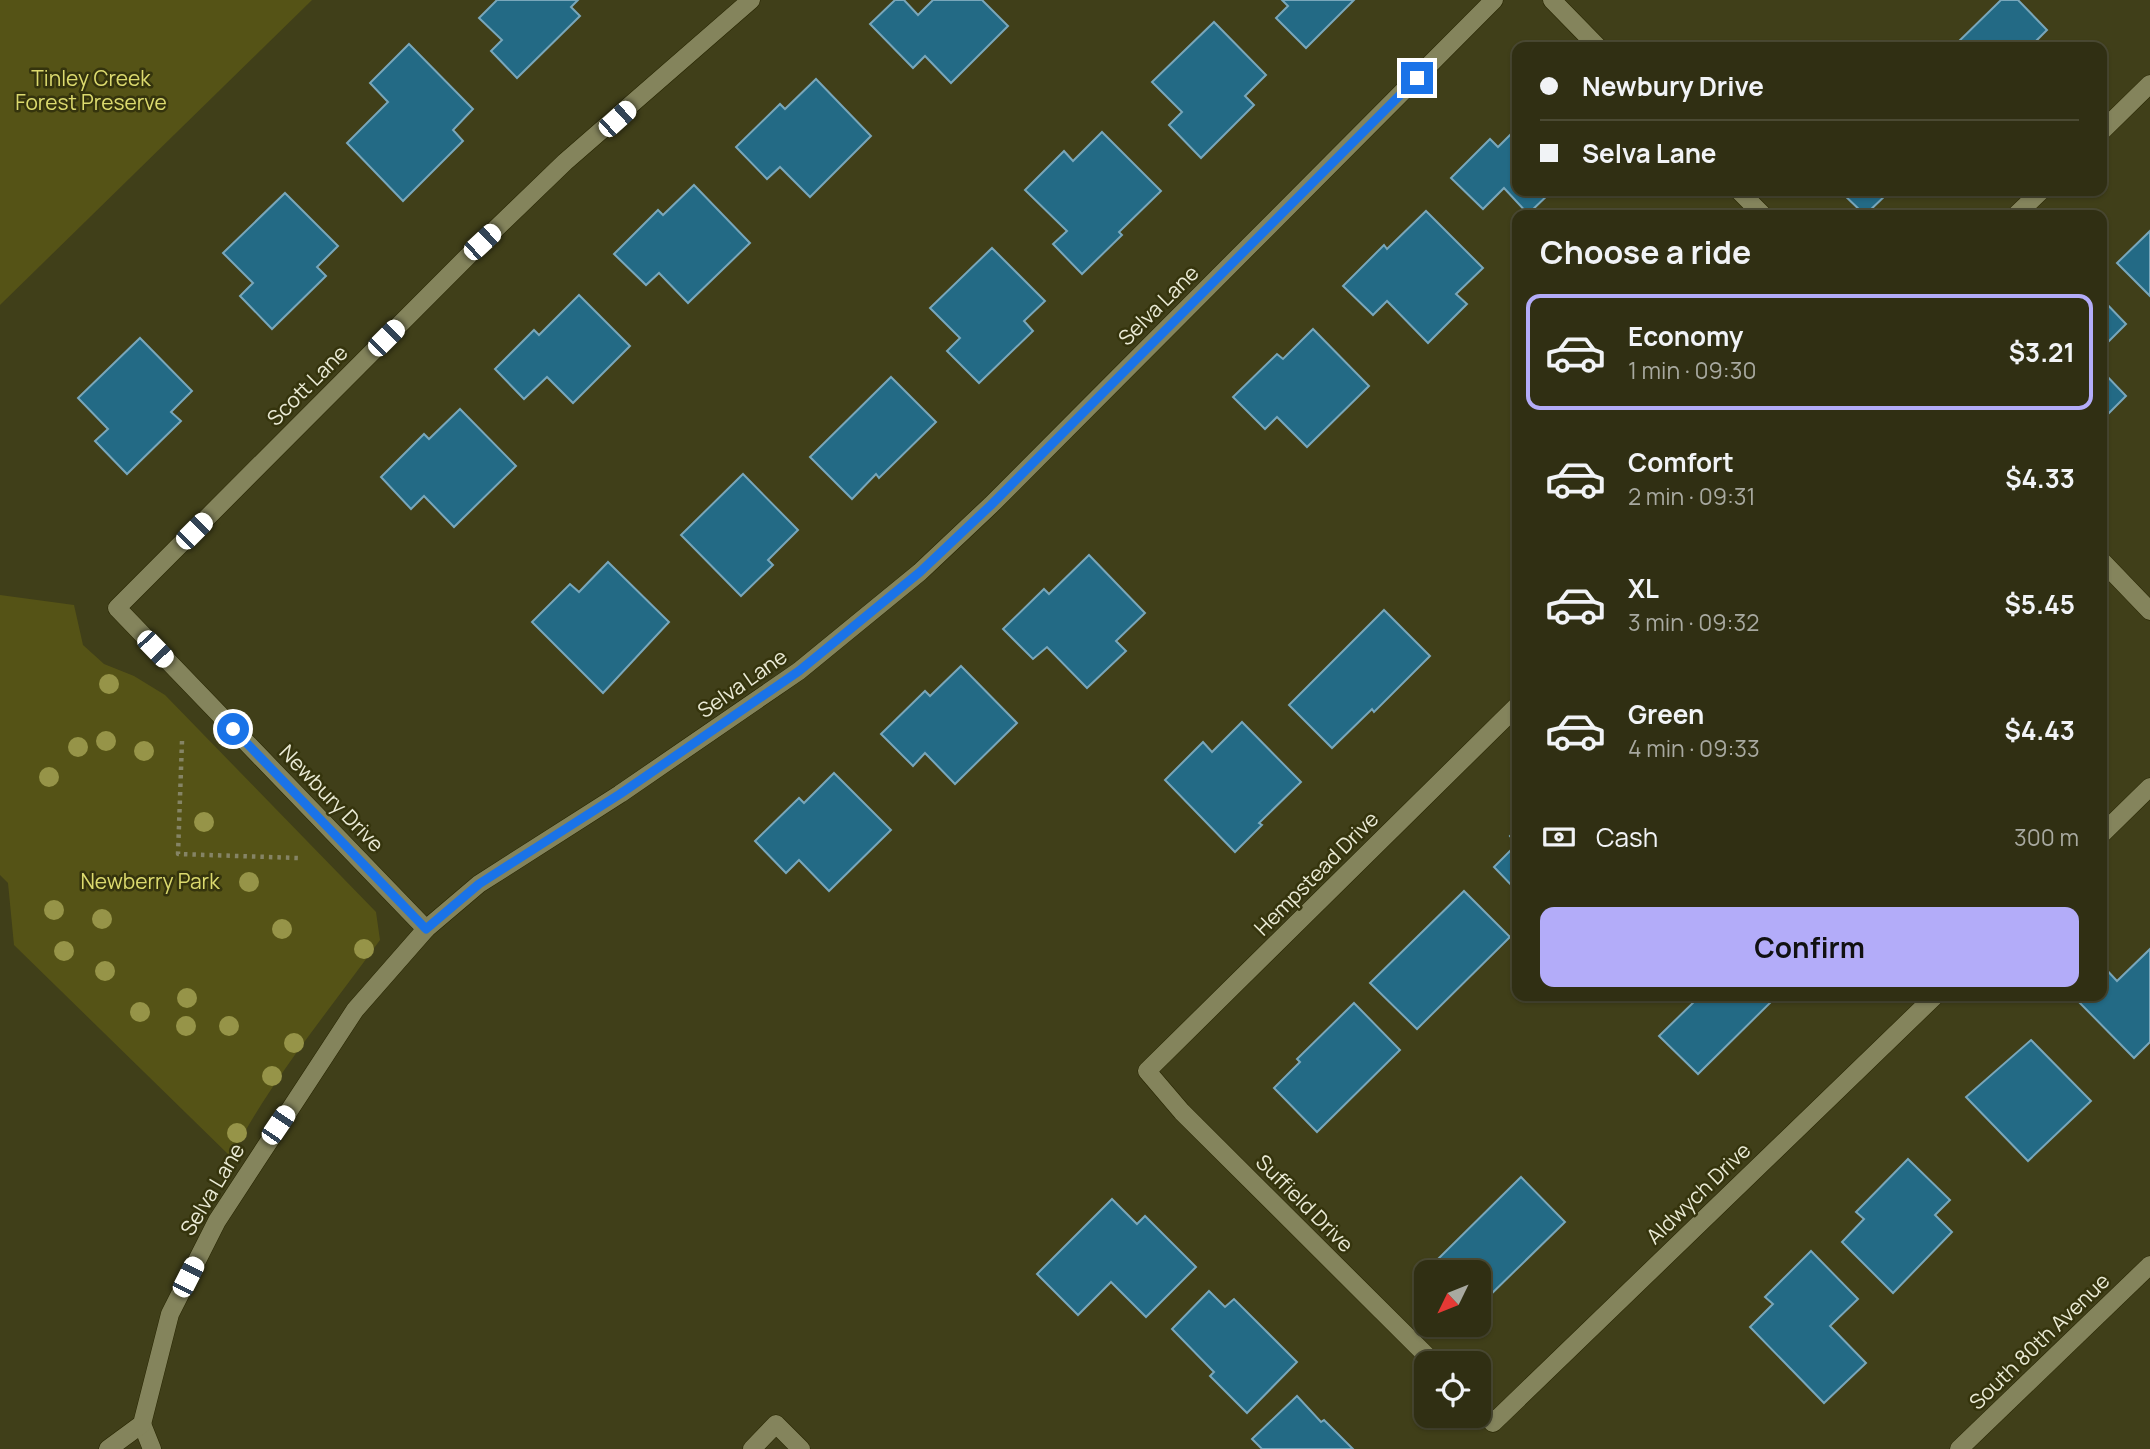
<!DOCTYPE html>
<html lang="en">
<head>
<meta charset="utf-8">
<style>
  :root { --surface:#302f13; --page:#38371c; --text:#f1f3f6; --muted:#a8a9a0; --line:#4b4a33; --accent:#b3acf9 }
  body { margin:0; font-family:Manrope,sans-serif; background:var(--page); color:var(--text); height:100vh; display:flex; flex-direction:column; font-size:26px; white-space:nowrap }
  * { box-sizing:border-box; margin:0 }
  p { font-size:23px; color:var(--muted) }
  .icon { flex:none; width:38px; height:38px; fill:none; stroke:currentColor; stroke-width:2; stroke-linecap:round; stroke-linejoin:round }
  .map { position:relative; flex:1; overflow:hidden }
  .panel { position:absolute; left:1512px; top:210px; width:595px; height:791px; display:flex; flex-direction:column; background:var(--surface); border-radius:14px; box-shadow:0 2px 5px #0004,0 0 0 2px var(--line) }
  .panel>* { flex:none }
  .banner { position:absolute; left:1512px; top:42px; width:595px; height:154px; border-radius:14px; box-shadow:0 2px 5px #0004,0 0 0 2px var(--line); display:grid; align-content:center; height:154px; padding:0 28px; background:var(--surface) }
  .needle { width:46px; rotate:227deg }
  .fabs { position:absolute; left:1414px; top:1260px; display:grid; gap:14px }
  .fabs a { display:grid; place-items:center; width:77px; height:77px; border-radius:14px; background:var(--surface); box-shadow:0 2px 5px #0004,0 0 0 2px var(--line); font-size:35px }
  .end { position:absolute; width:32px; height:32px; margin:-16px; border:9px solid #1a73e8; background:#fff; box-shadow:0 0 0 4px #fff }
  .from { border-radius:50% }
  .car { position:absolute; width:21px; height:42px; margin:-21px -10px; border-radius:9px; box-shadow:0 0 5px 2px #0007; background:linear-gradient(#fff 24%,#345 0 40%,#fff 0 76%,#345 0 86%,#fff 0) }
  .banner b { display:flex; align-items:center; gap:24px; height:66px; font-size:26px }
  .banner b+b { border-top:2px solid var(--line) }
  .banner i { width:18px; height:18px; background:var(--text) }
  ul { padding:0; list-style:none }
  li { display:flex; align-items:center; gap:21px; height:116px; margin:0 14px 10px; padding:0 14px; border:4px solid transparent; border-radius:14px }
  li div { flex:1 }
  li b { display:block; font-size:26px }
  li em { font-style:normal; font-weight:700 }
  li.selected { border-color:var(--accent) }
  li>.icon { width:63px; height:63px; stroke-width:1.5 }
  h2 { padding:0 28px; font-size:32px; line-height:84px }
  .pay { display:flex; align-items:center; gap:18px; height:77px; padding:0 28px; font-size:26px }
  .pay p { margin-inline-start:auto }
  .action { display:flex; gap:14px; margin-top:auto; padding:14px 28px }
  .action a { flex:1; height:80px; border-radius:14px; background:var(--accent); color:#111; font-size:28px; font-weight:700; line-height:80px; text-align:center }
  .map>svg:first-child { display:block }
  .green { fill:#555316 }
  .building { fill:#236a85; stroke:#79a7bb; stroke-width:2 }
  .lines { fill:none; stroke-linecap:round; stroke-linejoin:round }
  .minor-casing { stroke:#272500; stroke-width:19 }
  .path { stroke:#858465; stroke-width:4.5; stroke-dasharray:3.5 5; stroke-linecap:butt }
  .minor { stroke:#84845c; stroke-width:18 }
  .tree { fill:#969448 }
  .route { stroke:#1a73e8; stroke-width:9 }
  .labels { text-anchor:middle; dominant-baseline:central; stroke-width:5; stroke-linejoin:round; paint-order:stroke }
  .park-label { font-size:21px; fill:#dcda6e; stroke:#35340d }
  .street-label { font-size:21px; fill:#eaead5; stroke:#35340d }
</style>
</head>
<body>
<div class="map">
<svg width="2150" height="1449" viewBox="0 0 2150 1449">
  <rect width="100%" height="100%" fill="#403f19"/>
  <g class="green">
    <path d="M0,0H312L0,305Z"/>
    <path d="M0,595L74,605L83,645L104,664L134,676L165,695L376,912L380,940C329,1011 272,1078 231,1157L14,945L8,883L0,875Z"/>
  </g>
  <g class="building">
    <path d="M497,0H578L571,7L580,16L517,78L491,51L502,40L479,18Z"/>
    <path d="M895,0H904L918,15L933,0H982L1008,26L951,83L925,56L913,68L870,24Z"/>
    <path d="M1282,0H1354L1306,48L1276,18L1288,6Z"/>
    <path d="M2001,0H2018L2047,30L2030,47H1953Z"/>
    <path d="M1214,22L1266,75L1245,96L1254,105L1201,158L1169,125L1182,112L1152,82Z"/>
    <path d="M409,44L473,109L453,130L463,141L403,201L347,143L388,102L370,83Z"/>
    <path d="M816,79L871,136L810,197L780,167L767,179L736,147L780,104L785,109Z"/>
    <path d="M1517,116V191H1552L1528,214L1504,188L1483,209L1451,178L1490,139L1498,147L1515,130Z"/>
    <path d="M1102,132L1161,191L1119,232L1122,235L1082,274L1053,244L1067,231L1025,190L1064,151L1073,161Z"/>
    <path d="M694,185L750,243L688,303L659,273L646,285L614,254L658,210L663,215Z"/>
    <path d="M1840,191H1890L1865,215Z"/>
    <path d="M285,193L338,246L317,267L326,276L272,329L240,296L253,283L223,253Z"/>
    <path d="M1426,211L1483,268L1456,294L1467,304L1428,343L1387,301L1373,315L1343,286L1384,245L1387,249Z"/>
    <path d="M2150,231V296L2117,263Z"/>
    <path d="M992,248L1045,301L1024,321L1033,331L979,383L947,351L960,338L930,308Z"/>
    <path d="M579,295L630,346L573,403L547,377L524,399L495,369L534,330L539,335Z"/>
    <path d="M2102,299L2126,324L2102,348Z"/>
    <path d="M1313,329L1369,386L1307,447L1277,417L1265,429L1233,397L1277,354L1283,359Z"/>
    <path d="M140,338L192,391L171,412L181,421L127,474L95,441L108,429L78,398Z"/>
    <path d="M2102,371L2126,396L2102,420Z"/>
    <path d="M891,377L936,422L879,478L876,474L852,499L810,457Z"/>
    <path d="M460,409L516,466L454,527L424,496L411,509L381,477L424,434L429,439Z"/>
    <path d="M743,474L798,530L768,560L773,565L741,596L681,535Z"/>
    <path d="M1089,555L1145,613L1116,641L1126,651L1087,688L1047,647L1033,659L1003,629L1044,589L1049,594Z"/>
    <path d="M608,562L669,622L603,693L532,622L570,584L579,592Z"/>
    <path d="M1384,610L1430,656L1374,712L1372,709L1332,748L1289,705Z"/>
    <path d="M961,666L1017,723L955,784L925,753L913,766L881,734L925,691L930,696Z"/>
    <path d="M1242,722L1301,782L1259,823L1262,825L1235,852L1165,780L1203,742L1212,752Z"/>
    <path d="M834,773L891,830L829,891L799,860L786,873L755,841L799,798L804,803Z"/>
    <path d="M1517,829V891L1494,867L1517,844L1510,836Z"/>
    <path d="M1464,891L1510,937L1417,1029L1370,983Z"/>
    <path d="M2150,949V1042L2134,1058L2073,996H2102L2103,966L2117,981Z"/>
    <path d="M1700,996H1777L1698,1074L1659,1036Z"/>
    <path d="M1354,1003L1400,1050L1317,1132L1274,1088L1300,1062L1297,1059Z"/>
    <path d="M2031,1040L2091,1101L2028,1161L1966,1097Z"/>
    <path d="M1908,1159L1950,1200L1935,1215L1952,1232L1893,1293L1842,1242L1864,1219L1856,1212Z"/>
    <path d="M1521,1177L1565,1222L1483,1302L1479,1298V1272H1453L1439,1258Z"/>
    <path d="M1112,1199L1137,1224L1145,1216L1196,1267L1146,1317L1111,1282L1078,1315L1037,1274Z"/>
    <path d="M1811,1251L1858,1299L1830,1326L1866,1363L1824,1403L1750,1327L1773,1304L1765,1297Z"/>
    <path d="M1209,1291L1225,1307L1234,1299L1297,1362L1247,1413L1210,1376L1214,1372L1172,1329Z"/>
    <path d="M1297,1396L1321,1422L1324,1420L1353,1449H1262L1252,1439Z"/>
  </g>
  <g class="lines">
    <g class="minor-casing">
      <g id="minor">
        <path d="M1552,0L1598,47"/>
        <path d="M2102,131L2150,84"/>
        <path d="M1739,191L1763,215"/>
        <path d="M2016,215L2041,191"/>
        <path d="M2102,561L2150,611"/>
        <path d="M2102,834L2150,787"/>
        <path d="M426,929L117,608L482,242L565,162L751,0"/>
        <path d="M1434,1363L1182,1112L1147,1071L1517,706"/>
        <path d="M1479,1408L1493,1423L1935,996"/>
        <path d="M142,1424L152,1449"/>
        <path d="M108,1449L142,1424L170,1314L217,1221L355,1010L426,929L479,884L620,794L799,671L920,572L991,505L1494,0"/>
        <path d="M752,1449L776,1424L801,1449"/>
        <path d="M1959,1449L2150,1265"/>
      </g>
    </g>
    <path class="path" d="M182,741L178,854L298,858"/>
    <use href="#minor" class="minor"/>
  </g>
  <g class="tree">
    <circle cx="109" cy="684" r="10"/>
    <circle cx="106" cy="741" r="10"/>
    <circle cx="78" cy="747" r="10"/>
    <circle cx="144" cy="751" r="10"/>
    <circle cx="49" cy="777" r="10"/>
    <circle cx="204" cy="822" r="10"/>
    <circle cx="249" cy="882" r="10"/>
    <circle cx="54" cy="910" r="10"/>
    <circle cx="102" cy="919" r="10"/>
    <circle cx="282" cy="929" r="10"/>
    <circle cx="364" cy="949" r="10"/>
    <circle cx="64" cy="951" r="10"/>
    <circle cx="105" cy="971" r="10"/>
    <circle cx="187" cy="998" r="10"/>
    <circle cx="140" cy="1012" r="10"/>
    <circle cx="186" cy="1026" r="10"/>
    <circle cx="229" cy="1026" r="10"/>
    <circle cx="294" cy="1043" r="10"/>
    <circle cx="272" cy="1076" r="10"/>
    <circle cx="237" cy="1133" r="10"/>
  </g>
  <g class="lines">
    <path class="route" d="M233,729L426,929L479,884L620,794L799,671L920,572L991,505L1417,78"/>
  </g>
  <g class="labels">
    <g class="park-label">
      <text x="91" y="78">Tinley Creek<tspan x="91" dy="24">Forest Preserve</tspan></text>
      <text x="150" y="881">Newberry Park</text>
    </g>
    <g class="street-label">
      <text transform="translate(1158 305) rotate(-45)">Selva Lane</text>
      <text transform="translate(307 385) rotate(-45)">Scott Lane</text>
      <text transform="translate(742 683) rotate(-35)">Selva Lane</text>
      <text transform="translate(332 798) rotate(46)">Newbury Drive</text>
      <text transform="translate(1316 873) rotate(-45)">Hempstead Drive</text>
      <text transform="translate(212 1189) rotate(-59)">Selva Lane</text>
      <text transform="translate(1698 1193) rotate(-44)">Aldwych Drive</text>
      <text transform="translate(1305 1203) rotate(45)">Suffield Drive</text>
      <text transform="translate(2039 1341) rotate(-44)">South 80th Avenue</text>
    </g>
  </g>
</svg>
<div class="fabs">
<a><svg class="needle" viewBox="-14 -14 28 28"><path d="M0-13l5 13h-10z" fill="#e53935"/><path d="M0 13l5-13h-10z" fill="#a8a9a0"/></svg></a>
<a><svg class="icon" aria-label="locate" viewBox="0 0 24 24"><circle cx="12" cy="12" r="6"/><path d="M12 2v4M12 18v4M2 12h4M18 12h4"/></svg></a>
</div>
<i class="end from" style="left:233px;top:729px"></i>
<i class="end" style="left:1417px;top:78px"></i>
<i class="car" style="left:617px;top:119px;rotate:48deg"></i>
<i class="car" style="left:482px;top:242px;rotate:47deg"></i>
<i class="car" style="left:386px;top:338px;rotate:45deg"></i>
<i class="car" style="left:194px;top:531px;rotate:45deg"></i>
<i class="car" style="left:155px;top:649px;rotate:136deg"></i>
<i class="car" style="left:278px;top:1125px;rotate:34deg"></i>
<i class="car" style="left:188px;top:1277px;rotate:27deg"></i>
<div class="banner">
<b><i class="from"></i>Newbury Drive</b>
<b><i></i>Selva Lane</b>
</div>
<section class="panel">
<h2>Choose a ride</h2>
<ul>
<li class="selected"><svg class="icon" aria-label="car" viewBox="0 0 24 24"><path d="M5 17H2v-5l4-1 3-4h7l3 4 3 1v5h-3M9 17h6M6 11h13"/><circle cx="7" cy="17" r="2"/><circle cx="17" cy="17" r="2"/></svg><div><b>Economy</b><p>1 min · 09:30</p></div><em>$3.21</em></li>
<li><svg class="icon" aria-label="car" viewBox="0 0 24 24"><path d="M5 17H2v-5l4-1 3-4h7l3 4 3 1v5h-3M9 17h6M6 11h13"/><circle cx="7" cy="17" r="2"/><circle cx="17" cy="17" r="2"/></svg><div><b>Comfort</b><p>2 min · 09:31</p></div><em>$4.33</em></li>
<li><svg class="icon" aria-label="car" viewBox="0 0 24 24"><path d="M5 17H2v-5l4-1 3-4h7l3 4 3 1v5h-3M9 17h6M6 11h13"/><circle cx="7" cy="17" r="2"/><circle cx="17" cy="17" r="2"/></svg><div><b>XL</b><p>3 min · 09:32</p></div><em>$5.45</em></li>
<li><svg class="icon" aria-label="car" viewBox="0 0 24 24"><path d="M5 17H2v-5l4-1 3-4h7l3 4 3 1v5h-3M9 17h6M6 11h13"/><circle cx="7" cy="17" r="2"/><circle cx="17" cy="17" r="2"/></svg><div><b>Green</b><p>4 min · 09:33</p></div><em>$4.43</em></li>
</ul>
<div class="pay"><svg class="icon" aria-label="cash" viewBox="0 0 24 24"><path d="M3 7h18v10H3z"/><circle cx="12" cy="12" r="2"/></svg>Cash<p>300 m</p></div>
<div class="action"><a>Confirm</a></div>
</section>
</div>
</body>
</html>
